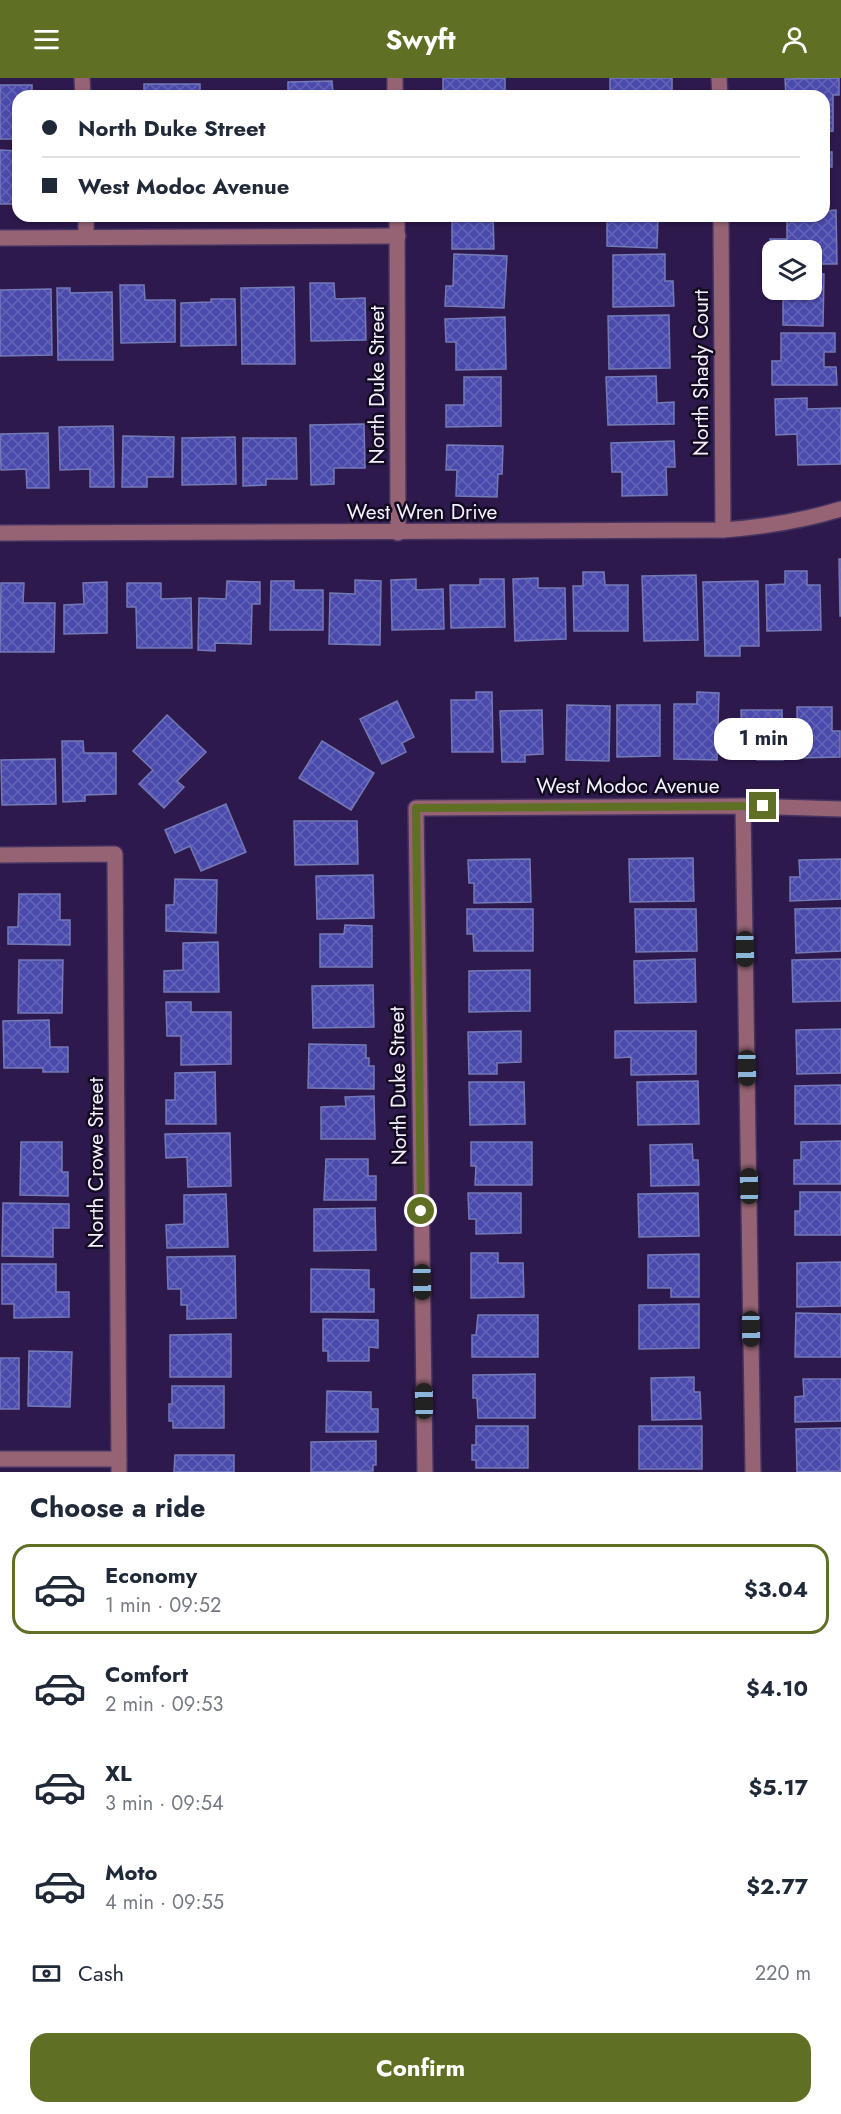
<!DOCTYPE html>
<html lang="en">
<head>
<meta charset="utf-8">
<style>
  :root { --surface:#fff; --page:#f2f2f3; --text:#1f2937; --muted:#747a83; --line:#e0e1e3; --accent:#5f7025 }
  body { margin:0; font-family:Jost,sans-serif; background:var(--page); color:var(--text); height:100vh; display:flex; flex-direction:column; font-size:22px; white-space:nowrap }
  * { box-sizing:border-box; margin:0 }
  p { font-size:20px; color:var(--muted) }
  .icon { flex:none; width:33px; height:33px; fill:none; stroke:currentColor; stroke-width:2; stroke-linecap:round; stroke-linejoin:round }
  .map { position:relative; height:1394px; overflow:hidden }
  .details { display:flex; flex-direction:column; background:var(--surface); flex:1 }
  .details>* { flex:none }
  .banner { position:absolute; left:12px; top:12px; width:818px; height:132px; border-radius:18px; box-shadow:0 2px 4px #0004; display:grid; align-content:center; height:132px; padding:0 30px; background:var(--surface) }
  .buttons { position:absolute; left:762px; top:162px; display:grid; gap:12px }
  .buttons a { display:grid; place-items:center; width:60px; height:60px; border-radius:12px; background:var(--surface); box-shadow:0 2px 4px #0004; font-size:30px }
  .end { position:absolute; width:27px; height:27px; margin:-14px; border:8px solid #5f7025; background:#fff; box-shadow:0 0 0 3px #fff }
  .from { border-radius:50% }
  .bubble { position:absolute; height:42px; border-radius:18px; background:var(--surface); box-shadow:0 2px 4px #0004; font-size:20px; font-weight:700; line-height:42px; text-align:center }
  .car { position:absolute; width:18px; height:36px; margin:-18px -9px; border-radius:8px; box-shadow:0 0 4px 2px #0007; background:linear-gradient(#222 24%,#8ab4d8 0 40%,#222 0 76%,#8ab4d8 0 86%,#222 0) }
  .banner b { display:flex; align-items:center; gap:21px; height:57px; font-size:22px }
  .banner b+b { border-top:2px solid var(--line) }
  .banner i { width:15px; height:15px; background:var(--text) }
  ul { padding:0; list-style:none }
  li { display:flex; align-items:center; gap:18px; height:90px; margin:0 12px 9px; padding:0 18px; border:3px solid transparent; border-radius:18px }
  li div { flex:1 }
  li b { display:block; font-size:22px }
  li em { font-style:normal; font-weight:700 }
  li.current { border-color:var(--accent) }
  li>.icon { width:54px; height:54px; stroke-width:1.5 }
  h2 { padding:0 30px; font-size:27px; line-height:72px }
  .pay { display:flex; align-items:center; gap:15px; height:66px; padding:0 30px; font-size:22px }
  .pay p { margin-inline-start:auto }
  .button { display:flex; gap:12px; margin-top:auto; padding:12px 30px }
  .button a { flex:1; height:69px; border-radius:18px; background:var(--accent); color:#fff; font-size:24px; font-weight:700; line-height:69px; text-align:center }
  header { display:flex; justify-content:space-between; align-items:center; height:78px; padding:0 30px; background:var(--accent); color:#fff; font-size:27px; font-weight:700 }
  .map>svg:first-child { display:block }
  .building { fill:url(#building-cross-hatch); stroke:#747ab6; stroke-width:1.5 }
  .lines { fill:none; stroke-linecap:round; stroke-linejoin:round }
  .minor-casing { stroke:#463362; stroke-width:18 }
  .minor { stroke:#956373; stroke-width:15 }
  .route { stroke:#5f7025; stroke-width:8 }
  .labels { text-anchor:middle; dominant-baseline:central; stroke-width:5; stroke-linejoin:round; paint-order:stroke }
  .street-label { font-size:21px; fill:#f4f0fd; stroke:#130b21 }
</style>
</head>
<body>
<header><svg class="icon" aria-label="menu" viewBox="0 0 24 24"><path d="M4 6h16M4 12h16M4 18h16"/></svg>Swyft<svg class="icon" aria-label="person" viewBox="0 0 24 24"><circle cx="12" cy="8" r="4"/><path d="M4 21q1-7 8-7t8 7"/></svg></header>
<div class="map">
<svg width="841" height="1394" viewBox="0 0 841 1394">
  <defs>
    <pattern id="building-cross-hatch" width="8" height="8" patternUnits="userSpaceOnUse" patternTransform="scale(1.5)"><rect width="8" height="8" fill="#4a4aac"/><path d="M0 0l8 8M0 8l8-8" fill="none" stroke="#6564b8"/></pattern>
  </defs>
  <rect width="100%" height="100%" fill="#2e194d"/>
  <g class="building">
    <path d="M443,0H505V16L443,18Z"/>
    <rect x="610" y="0" width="62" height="18"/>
    <path d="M839,0V17H833V53L824,54V18H786L785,1Z"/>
    <path d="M332,3L333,15H346V18H288V4Z"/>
    <rect x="144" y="6" width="56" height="12"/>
    <path d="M0,7H32V18H18V61H0Z"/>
    <path d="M0,72L18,73V126H0Z"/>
    <rect x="824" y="74" width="8" height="15"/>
    <path d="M836,132L837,186H812V172H772V187H771L770,161H787V138H824V133Z"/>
    <path d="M444,138H493L494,171H452V142H444Z"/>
    <path d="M607,138H672V140H658L657,170L607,168Z"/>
    <path d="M454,176L507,178L504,230L445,228L446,208H453Z"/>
    <path d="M665,176V203H673L674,228L613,229V177Z"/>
    <path d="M812,195L824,196L823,248L783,247V220L773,219V212H812Z"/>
    <path d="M310,205H334L335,221L365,220L366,262L311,263Z"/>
    <path d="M120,207H144L145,222H175V264L121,265Z"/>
    <path d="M294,209L295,286H242L241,210Z"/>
    <path d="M57,210H70V215L112,214L113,282H58Z"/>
    <path d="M51,211L52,277L0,278V212Z"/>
    <path d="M211,221H235L236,267L181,268V225L211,224Z"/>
    <path d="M669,237L670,290L609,291L608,238Z"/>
    <path d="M505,239L506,291L456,292V264H446L445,241Z"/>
    <path d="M781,255H835V274H824V289H836L837,307H772V283H781Z"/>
    <path d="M656,298L657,325L674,324V346L608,347L606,299Z"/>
    <path d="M464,299H501V348L446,349V327H464Z"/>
    <path d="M807,320V331L841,330V386L798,387L797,356L776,357L775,321Z"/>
    <path d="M364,346L365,390H334V406L311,407L310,347Z"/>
    <path d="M113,348L114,409H90V391L60,392L59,349Z"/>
    <path d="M48,355L49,410H27L26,391L1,392L0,356Z"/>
    <path d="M123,358L174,359L173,399H147V409H122Z"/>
    <path d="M235,359L236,406L182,407V360Z"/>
    <path d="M243,360H296L297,401H266V407L243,408Z"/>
    <path d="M674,363L675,389H666L667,417L622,418V394H612L611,365Z"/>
    <path d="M447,367L503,368L502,396H498L497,419L456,418L457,392H446Z"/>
    <path d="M839,481H841V538H840Z"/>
    <path d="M785,493H807V507H820L821,552L767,553L766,507L785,506Z"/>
    <path d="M583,494H604L605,507H628V553H574L573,508H583Z"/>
    <path d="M696,497L698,562L644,563L642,498Z"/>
    <path d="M538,500V510H565L566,561L515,563L513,501Z"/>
    <path d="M416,501V512L443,511L444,551L392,552L391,502Z"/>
    <path d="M480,501H504L505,549L451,550L450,507H480Z"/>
    <path d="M355,502L381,503L380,567L329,566L330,515L355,516Z"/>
    <path d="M227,503L260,504V526H252L251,566L215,565V573L198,572L199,520L226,521Z"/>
    <path d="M271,503H294V512H323V552H270Z"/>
    <path d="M758,503L759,568H740V578H705L703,504Z"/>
    <path d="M107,504V555L64,556V527L84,526L83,505Z"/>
    <path d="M1,505H24L23,525H55L54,574H0Z"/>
    <path d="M127,505H161V521L191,520L192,570H137L136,529H127Z"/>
    <path d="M476,614H492L493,674H452L451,622H476Z"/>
    <path d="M697,614L719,615L717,682L674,681V626H697Z"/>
    <path d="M397,623L414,659L402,665L406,674L382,686L360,641Z"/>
    <path d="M567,627L610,628L609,683L566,682Z"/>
    <path d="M617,627H660V678L617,679Z"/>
    <path d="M797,629H832V653H840V679L798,680Z"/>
    <path d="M542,632L543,676L525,677V684H502L500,633Z"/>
    <path d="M741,632H782L783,682H757L756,675H742Z"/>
    <path d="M167,637L206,674L177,703L184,709L164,730L139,706L153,692L133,673Z"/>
    <path d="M62,663H83L84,675H116V716L85,717V723L63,724Z"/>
    <path d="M322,663L374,695L351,732L299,700Z"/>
    <path d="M55,681L56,726L2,727L1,682Z"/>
    <path d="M226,726L246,774L201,793L190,768L175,775L165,752Z"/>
    <path d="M294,743H357L358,786L295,787Z"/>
    <path d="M693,780L694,823L630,824L629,781Z"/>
    <path d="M530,781L531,824L474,825V805H469L468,782Z"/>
    <path d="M841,781V821L790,823V799H800L799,782Z"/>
    <path d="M373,797L374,840L317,841L316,798Z"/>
    <path d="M175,801L217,802L216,855L166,853V827H174Z"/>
    <path d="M19,816H60V842H70V867L8,866V849H18Z"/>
    <path d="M841,830V873L796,875L795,831Z"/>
    <path d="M467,831H533V873H474L473,856H467Z"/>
    <path d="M635,831H696L697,873L636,874Z"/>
    <path d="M345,847L372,848V889H320V856H344Z"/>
    <path d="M218,864L219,914H164V893L183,892V865Z"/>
    <path d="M695,881L696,924L635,925L634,883Z"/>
    <path d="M841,881V923L793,924L792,882Z"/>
    <path d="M19,882H63L62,935H18Z"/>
    <path d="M530,892V933L469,934V893Z"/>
    <path d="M373,907L374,949L313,950L312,908Z"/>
    <path d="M166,924H191V934H231V986L181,987V958H167Z"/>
    <path d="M49,942L50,969H68V994H43V990H4L3,943Z"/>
    <path d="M841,951V995L797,996L796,952Z"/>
    <path d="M521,953V984L497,985V996H469L468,954Z"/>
    <path d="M615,953H696V996L631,997V979L615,980Z"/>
    <path d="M309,966L366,967V980H369V988H374V1011L308,1010Z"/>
    <path d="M215,994L216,1046H166V1022H175V995Z"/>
    <path d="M698,1003L699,1046L638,1047L637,1004Z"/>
    <path d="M469,1004H524L525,1046L470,1047Z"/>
    <path d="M841,1007V1046H795V1008Z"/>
    <path d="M374,1018L375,1061H321V1029L346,1028L345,1019Z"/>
    <path d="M230,1055L231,1108L188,1109L187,1079L166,1080L165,1056Z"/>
    <path d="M841,1063V1106H794V1082H801V1064Z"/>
    <path d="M21,1064H62V1094H68V1118L20,1117Z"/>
    <path d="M471,1064H532V1107H475L476,1088H471Z"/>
    <path d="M692,1066L693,1082H698L699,1107L651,1108L650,1067Z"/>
    <path d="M326,1081H368V1098H376V1122H324Z"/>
    <path d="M800,1114H841V1157H795V1133H800Z"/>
    <path d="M468,1115H521V1155L476,1156V1141H469Z"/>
    <path d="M698,1115L699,1158L639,1159L638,1116Z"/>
    <path d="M226,1116L228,1169L167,1170L166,1147L184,1146V1117Z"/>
    <path d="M3,1125L69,1126V1150H53V1179L2,1178Z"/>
    <path d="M375,1130L376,1172L314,1173V1131Z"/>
    <path d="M471,1175H498V1185H523L524,1219L471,1220Z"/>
    <path d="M699,1176V1219H671V1210H648V1177Z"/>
    <path d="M235,1178L236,1240L187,1241V1227H181V1211H168L167,1179Z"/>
    <path d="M841,1184V1228L797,1229V1185Z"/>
    <path d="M2,1186H56V1214H69V1239L14,1240V1226H2Z"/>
    <path d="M311,1191L369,1192V1211H374V1234H311Z"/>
    <path d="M699,1226V1270L639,1271V1227Z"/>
    <path d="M796,1235L841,1236V1279H795Z"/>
    <path d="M478,1237H538V1279H472V1257H476Z"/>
    <path d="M323,1241L378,1242V1270L369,1269V1283H328V1273H323Z"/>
    <path d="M231,1256V1299H170V1257Z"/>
    <path d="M29,1273L72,1274L70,1329L28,1328Z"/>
    <rect x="0" y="1280" width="19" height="51"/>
    <path d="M535,1296V1340H478L477,1320H473V1297Z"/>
    <path d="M694,1299V1314H700L701,1341L652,1342L651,1300Z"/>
    <path d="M803,1301H841V1343L795,1344V1319L804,1318Z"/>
    <path d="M172,1308H224V1350H173V1343H169V1326H172Z"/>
    <path d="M327,1313L371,1314V1331H378V1354H326Z"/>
    <path d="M476,1348H528V1390H476V1382H472V1367H476Z"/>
    <rect x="639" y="1348" width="63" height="43"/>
    <path d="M841,1350V1393L797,1394L796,1351Z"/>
    <path d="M376,1363V1387H373V1393L311,1394V1364Z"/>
    <path d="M175,1377H234V1394H174Z"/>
  </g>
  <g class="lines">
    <g class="minor-casing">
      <g id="minor">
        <path d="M82,0L83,18"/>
        <path d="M395,0V18"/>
        <path d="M719,0L720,18"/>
        <path d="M86,138V158"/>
        <path d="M397,138L398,455"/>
        <path d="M721,138L723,452"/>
        <path d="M0,160L398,158"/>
        <path d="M0,455L723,452C764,449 802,443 841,431"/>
        <path d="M743,728L753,1394"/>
        <path d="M0,777L115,776L119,1394"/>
        <path d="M0,1381H119"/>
        <path d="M425,1394L416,730L743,728L841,731"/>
      </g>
    </g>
    <use href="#minor" class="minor"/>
  </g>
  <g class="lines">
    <path class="route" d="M421,1133L416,730L763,728"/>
  </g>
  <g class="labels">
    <g class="street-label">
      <text transform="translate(701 295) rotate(-90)">North Shady Court</text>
      <text transform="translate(377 307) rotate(-90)">North Duke Street</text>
      <text x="422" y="434">West Wren Drive</text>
      <text x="628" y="708">West Modoc Avenue</text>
      <text transform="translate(398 1008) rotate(-91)">North Duke Street</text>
      <text transform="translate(96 1085) rotate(-90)">North Crowe Street</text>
    </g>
  </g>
</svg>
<div class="buttons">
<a><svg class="icon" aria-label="layers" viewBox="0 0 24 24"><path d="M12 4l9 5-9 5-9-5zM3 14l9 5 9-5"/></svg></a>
</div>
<i class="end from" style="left:421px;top:1133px"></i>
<i class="end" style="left:763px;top:728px"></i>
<div class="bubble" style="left:714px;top:640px;width:99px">1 min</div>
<i class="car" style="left:745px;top:871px;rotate:179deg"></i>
<i class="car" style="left:747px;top:990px;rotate:179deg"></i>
<i class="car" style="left:749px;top:1108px;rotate:359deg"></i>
<i class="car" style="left:422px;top:1204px;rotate:179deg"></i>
<i class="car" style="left:751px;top:1251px;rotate:179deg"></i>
<i class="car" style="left:424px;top:1323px;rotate:359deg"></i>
<div class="banner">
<b><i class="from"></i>North Duke Street</b>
<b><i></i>West Modoc Avenue</b>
</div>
</div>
<section class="details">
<h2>Choose a ride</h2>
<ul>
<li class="current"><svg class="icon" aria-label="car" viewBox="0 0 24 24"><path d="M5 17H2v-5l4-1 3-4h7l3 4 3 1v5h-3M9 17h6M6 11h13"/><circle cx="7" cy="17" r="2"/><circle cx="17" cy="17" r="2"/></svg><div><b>Economy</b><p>1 min · 09:52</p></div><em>$3.04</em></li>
<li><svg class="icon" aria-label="car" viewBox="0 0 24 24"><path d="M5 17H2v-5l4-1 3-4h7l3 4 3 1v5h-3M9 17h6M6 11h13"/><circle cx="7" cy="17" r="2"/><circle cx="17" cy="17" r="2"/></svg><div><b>Comfort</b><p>2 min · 09:53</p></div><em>$4.10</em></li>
<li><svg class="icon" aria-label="car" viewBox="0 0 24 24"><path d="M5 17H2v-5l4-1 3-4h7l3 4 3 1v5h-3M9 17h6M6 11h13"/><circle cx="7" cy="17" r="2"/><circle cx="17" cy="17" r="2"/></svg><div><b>XL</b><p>3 min · 09:54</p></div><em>$5.17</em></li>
<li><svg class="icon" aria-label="car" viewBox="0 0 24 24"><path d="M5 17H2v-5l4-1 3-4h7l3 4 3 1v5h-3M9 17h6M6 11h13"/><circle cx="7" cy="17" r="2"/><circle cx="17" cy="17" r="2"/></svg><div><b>Moto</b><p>4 min · 09:55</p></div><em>$2.77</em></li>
</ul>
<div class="pay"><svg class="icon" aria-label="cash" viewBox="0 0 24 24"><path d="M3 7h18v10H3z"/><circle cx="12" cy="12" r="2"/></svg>Cash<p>220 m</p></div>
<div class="button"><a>Confirm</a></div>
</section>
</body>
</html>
